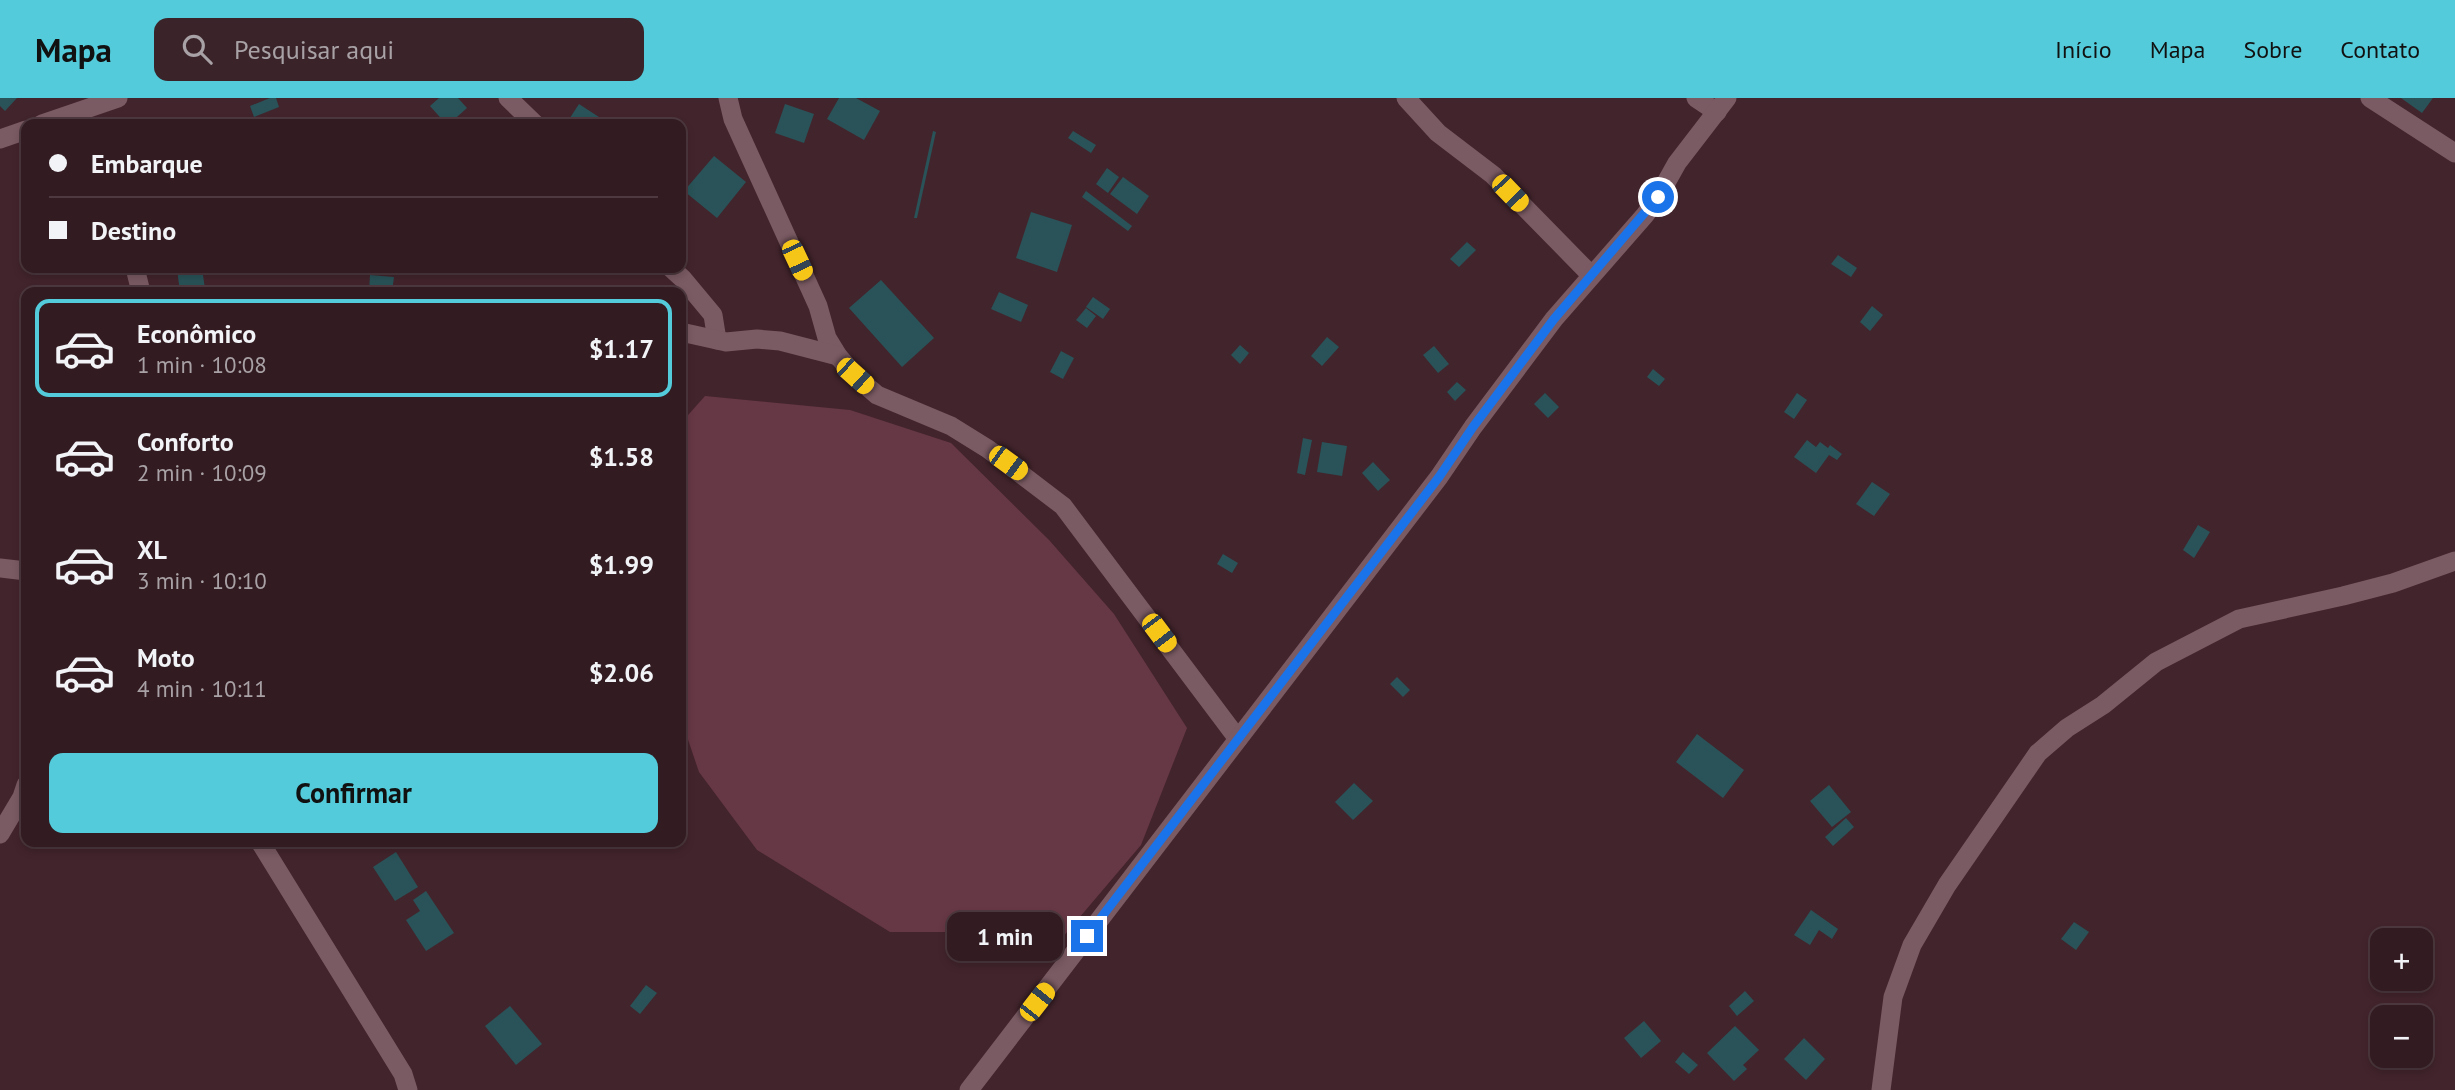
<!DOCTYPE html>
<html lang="pt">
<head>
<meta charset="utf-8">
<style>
  :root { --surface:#321b21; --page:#3a242a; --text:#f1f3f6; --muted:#a8a1a5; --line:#4d393f; --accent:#53cbda }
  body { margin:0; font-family:"PT Sans",sans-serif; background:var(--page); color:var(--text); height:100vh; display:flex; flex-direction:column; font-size:26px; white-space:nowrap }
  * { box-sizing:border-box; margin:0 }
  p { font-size:23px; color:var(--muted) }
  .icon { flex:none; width:38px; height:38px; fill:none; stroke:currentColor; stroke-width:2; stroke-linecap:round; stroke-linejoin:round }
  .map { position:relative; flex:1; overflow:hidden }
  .panel { position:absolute; left:21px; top:189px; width:665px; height:560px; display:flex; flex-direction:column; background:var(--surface); border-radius:14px; box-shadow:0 4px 10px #0003,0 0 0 2px var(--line) }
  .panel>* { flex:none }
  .banner { position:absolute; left:21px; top:21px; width:665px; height:154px; border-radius:14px; box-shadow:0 4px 10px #0003,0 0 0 2px var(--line); display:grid; align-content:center; height:154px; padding:0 28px; background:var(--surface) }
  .fabs { position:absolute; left:2370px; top:830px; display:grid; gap:14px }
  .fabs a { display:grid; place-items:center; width:63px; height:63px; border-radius:14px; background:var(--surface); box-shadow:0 4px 10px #0003,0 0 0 2px var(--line); font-size:35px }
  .end { position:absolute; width:32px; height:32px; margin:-16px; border:9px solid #1a73e8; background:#fff; box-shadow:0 0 0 4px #fff }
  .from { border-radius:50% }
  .bubble { position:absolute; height:49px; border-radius:14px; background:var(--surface); box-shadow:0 4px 10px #0003,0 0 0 2px var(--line); font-size:23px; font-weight:800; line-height:49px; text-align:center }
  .car { position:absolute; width:21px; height:42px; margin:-21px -10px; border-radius:9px; box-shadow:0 0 5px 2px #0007; background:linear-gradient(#f5c518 24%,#345 0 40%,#f5c518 0 76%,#345 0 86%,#f5c518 0) }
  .banner b { display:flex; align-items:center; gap:24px; height:66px; font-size:26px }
  .banner b+b { border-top:2px solid var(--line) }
  .banner i { width:18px; height:18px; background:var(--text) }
  ul { padding:12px 0 0; list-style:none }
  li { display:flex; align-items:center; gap:21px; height:98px; margin:0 14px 10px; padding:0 14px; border:4px solid transparent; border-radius:14px }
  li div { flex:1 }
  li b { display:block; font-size:26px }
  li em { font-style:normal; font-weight:800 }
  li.active { border-color:var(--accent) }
  li>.icon { width:63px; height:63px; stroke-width:1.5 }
  .cta { display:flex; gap:14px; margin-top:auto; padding:14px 28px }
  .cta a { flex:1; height:80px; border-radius:14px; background:var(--accent); color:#111; font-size:28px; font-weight:800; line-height:80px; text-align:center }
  header { display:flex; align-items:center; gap:42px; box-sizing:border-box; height:98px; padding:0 35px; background:var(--accent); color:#111 }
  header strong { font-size:33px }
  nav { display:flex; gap:38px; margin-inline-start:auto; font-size:24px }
  .search { width:490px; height:63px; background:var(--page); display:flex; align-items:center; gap:18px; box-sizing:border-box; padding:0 24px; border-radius:14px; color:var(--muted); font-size:26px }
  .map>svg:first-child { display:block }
  .green { fill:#663745 }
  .building { fill:#295358 }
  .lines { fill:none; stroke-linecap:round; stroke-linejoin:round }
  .minor { stroke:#7a5a63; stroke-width:19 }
  .route { stroke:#1a73e8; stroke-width:9 }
</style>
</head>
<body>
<header>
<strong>Mapa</strong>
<div class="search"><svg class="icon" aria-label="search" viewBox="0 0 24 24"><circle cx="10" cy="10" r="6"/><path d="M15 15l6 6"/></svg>Pesquisar aqui</div>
<nav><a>Início</a><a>Mapa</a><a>Sobre</a><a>Contato</a></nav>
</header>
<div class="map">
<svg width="2455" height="992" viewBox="0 0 2455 992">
  <rect width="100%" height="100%" fill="#42242c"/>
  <path class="green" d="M705,298L850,312L951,345L1049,442L1114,516L1187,630L1141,747L1062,840L997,834H890L757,752L699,674L681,621V325Z"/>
  <g class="building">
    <path d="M0,0H17L5,13L0,8Z"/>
    <path d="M270,0H276L279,9L254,19L250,8Z"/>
    <path d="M439,0H458L467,10L449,26H446L430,8Z"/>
    <path d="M839,0H856L880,13L864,42L827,21Z"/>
    <path d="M2401,0H2433L2422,15Z"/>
    <path d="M579,6L605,23L603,26H566Z"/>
    <path d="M785,6L814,16L804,45L775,35Z"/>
    <path d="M933,33L936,34L917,120H914Z"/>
    <path d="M1073,33L1096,47L1091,55L1068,40Z"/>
    <path d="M714,58L746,84L717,120L684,93Z"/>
    <path d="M1107,70L1119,79L1108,95L1096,86Z"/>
    <path d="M1123,79L1149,98L1137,116L1110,96Z"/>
    <path d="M1086,93L1132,128L1128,133L1082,99Z"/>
    <path d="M1031,114L1072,127L1057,174L1016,160Z"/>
    <path d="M1467,144L1476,152L1459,169L1450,161Z"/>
    <path d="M1838,157L1857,170L1851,179L1831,166Z"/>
    <path d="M202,170L205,191L180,194L177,171Z"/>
    <path d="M370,177L394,179L392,194H369Z"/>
    <path d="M881,182L934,240L902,269L849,210Z"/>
    <path d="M999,194L1028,207L1021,224L991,211Z"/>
    <path d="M1093,199L1110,211L1103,221L1086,209Z"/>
    <path d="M1872,208L1883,217L1870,233L1860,224Z"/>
    <path d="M1086,210L1096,218L1087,230L1076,222Z"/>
    <path d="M1327,239L1339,249L1322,268L1311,258Z"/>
    <path d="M1240,247L1249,255L1240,266L1231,257Z"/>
    <path d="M1434,248L1449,266L1438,275L1423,257Z"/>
    <path d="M1061,253L1074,260L1063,281L1050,274Z"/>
    <path d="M1653,271L1665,281L1659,288L1647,279Z"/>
    <path d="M1457,284L1466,292L1455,303L1447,294Z"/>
    <path d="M1545,295L1559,309L1548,320L1534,306Z"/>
    <path d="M1797,295L1807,302L1794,321L1784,314Z"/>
    <path d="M1303,340L1312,342L1305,377L1297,375Z"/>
    <path d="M1807,342L1816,349L1820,344L1828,350L1830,347L1842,356L1837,362L1829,357L1816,375L1794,359Z"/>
    <path d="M1322,344L1347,348L1342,378L1317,374Z"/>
    <path d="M1373,364L1390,382L1378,393L1362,375Z"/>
    <path d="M1872,384L1890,396L1874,418L1856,406Z"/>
    <path d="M2198,427L2210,434L2194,460L2183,452Z"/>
    <path d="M1223,456L1238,465L1232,475L1217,466Z"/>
    <path d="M1397,579L1410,592L1403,599L1390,586Z"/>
    <path d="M1697,636L1744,672L1723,700L1676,664Z"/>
    <path d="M1354,685L1373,703L1353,722L1335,704Z"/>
    <path d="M1829,687L1851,714L1832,729L1810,703Z"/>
    <path d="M1846,720L1854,729L1833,748L1825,739Z"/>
    <path d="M396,754L418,789L395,803L373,769Z"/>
    <path d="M426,793L454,835L426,853L406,822L420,813L413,802Z"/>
    <path d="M1811,812L1838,831L1832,841L1819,832L1810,847L1794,837Z"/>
    <path d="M2074,824L2089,834L2076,852L2061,841Z"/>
    <path d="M646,887L657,895L640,916L630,908Z"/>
    <path d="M1745,893L1754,903L1737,918L1729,908Z"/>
    <path d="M510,908L542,946L516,967L485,928Z"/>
    <path d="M1644,923L1661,943L1641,960L1624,940Z"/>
    <path d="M1735,928L1759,952L1743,967L1747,971L1734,983L1707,955Z"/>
    <path d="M1804,940L1825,961L1806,982L1784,961Z"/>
    <path d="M1683,954L1698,967L1689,976L1675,964Z"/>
  </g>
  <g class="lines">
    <g class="minor">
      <path d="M508,0L535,26"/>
      <path d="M728,0L733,21L818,208L827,240L838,258L855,278L877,297L951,328L988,351L1063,408L1238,641"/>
      <path d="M1406,0L1438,35L1493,77L1591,177"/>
      <path d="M1696,0L1717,14"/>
      <path d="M2370,0L2455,55"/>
      <path d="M42,26L118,0"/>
      <path d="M0,41L26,32"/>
      <path d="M135,170L141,194"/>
      <path d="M671,170L683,181L713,217L717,242"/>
      <path d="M681,234L726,244L757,241L780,243L838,258"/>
      <path d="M0,470L26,473"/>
      <path d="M0,736L22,699L26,687"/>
      <path d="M260,744L403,976L408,992"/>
      <path d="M969,992L1439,379L1473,329L1554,221L1645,117L1658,99L1677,65L1727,0"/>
      <path d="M1881,992L1893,899L1912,847L1947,787L2038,655L2067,630L2103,607L2156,564L2239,521L2343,498L2393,485L2455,463"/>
    </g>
  </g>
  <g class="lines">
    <path class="route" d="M1087,838L1439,379L1473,329L1554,221L1658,99"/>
  </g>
</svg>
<div class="fabs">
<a>+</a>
<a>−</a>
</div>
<i class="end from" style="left:1658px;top:99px"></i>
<i class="end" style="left:1087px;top:838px"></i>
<div class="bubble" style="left:947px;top:814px;width:116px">1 min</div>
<i class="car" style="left:1510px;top:95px;rotate:136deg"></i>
<i class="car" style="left:797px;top:162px;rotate:155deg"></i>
<i class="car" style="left:855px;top:278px;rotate:132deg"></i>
<i class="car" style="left:1008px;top:365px;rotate:126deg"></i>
<i class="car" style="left:1159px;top:535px;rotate:143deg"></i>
<i class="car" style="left:1037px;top:904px;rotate:38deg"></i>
<div class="banner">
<b><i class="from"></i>Embarque</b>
<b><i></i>Destino</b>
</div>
<section class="panel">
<ul>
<li class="active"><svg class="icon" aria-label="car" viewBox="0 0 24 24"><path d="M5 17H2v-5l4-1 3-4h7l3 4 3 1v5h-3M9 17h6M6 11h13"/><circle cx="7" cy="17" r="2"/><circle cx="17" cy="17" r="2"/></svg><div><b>Econômico</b><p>1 min · 10:08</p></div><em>$1.17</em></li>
<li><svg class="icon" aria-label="car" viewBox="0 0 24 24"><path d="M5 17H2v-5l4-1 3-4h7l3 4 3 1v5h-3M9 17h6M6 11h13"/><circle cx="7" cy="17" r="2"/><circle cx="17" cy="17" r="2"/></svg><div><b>Conforto</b><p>2 min · 10:09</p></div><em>$1.58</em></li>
<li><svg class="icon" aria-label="car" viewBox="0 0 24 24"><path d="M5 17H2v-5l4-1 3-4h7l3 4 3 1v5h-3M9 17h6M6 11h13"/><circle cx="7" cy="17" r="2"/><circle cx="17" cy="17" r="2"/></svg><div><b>XL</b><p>3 min · 10:10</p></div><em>$1.99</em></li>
<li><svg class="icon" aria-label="car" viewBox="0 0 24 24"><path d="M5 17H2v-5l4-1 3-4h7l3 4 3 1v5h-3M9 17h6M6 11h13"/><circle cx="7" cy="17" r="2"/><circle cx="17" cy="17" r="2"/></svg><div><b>Moto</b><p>4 min · 10:11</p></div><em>$2.06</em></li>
</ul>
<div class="cta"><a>Confirmar</a></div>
</section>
</div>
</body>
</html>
